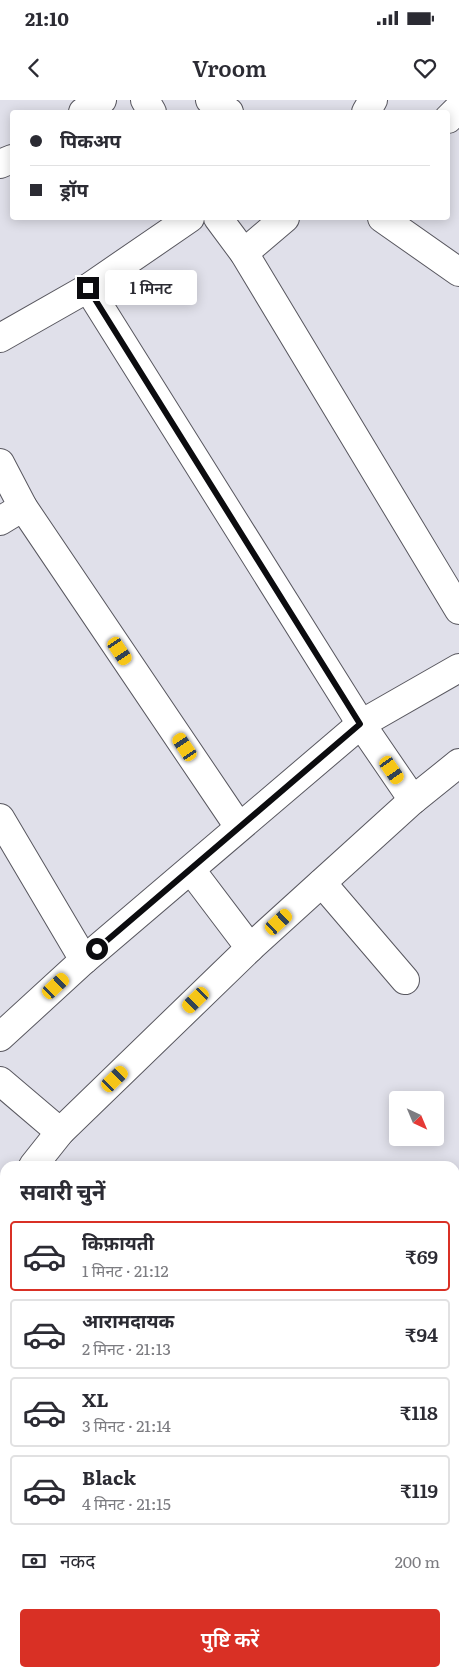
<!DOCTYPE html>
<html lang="hi">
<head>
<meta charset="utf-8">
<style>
  :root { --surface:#fff; --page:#f2f2f3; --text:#2b2b33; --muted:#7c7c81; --line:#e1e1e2; --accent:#d93025 }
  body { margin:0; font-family:Literata,"Noto Sans Devanagari",serif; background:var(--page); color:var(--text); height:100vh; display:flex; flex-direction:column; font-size:19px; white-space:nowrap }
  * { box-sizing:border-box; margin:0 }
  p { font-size:16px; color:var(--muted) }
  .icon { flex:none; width:28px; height:28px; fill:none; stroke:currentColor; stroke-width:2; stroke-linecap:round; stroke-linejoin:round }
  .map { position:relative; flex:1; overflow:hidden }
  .panel { position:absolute; left:0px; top:1061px; width:460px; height:516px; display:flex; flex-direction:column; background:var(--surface); border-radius:15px 15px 0 0; box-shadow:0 2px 12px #0003 }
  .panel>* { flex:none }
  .guide { position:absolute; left:10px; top:10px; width:440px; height:110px; border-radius:5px; box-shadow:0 2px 12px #0003; display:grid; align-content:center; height:110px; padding:0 20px; background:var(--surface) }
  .needle { width:32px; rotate:136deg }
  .buttons { position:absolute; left:389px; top:991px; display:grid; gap:10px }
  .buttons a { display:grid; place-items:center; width:55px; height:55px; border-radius:5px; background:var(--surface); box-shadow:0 2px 12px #0003; font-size:25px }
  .end { position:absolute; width:22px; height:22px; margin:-11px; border:6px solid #0c0c0f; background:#fff; box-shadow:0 0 0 2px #fff }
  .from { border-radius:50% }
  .bubble { position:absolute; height:35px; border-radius:5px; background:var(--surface); box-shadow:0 2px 12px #0003; font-size:16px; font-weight:600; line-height:35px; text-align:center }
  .car { position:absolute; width:15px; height:30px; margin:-15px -8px; border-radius:6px; box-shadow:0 0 4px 1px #0007; background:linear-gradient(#f5c518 24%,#345 0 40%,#f5c518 0 76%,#345 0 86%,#f5c518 0) }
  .guide b { display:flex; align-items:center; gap:18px; height:48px; font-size:19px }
  .guide b+b { border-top:1px solid var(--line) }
  .guide i { width:12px; height:12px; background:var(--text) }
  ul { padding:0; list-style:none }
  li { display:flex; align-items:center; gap:15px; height:70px; margin:0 10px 8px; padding:0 10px; border:2px solid var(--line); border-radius:5px }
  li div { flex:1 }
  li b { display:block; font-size:19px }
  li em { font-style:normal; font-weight:600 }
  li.active { border-color:var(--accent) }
  li>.icon { width:45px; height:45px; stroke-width:1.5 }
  h2 { padding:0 20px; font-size:22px; line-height:60px }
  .pay { display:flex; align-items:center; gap:12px; height:55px; padding:0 20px; font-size:19px }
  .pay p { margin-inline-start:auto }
  .button { display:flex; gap:10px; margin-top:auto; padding:10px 20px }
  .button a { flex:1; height:58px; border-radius:5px; background:var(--accent); color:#fff; font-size:20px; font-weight:600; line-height:58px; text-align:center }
  .status { display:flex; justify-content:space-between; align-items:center; height:35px; padding:0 25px; background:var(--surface); direction:ltr }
  .status svg { height:14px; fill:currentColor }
  header { display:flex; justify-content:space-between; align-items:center; height:65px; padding:0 20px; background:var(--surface); font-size:22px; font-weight:600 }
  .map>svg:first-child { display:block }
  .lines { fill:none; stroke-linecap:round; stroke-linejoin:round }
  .street-casing { stroke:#58575f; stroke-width:30 }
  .street { stroke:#fff; stroke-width:28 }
  .route { stroke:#0c0c0f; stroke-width:6 }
</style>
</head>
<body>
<div class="status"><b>21:10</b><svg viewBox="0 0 49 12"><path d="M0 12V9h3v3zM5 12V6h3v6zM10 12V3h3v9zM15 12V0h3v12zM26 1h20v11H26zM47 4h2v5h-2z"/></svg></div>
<header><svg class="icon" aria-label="back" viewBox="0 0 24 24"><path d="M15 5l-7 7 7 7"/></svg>Vroom<svg class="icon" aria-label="heart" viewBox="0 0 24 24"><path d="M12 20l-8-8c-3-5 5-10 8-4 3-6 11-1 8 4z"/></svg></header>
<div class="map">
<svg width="459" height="1577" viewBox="0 0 459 1577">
  <rect width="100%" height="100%" fill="#e0e0ea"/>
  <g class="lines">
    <g class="street-casing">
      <g id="street">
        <path d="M145,0L152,12"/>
        <path d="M210,0L229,12"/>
        <path d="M83,12L102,0"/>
        <path d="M366,12L373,0"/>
        <path d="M448,19L459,8"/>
        <path d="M0,64L12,59"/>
        <path d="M218,118L244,153L459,510"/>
        <path d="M382,118L459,172"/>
        <path d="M244,153L285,118"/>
        <path d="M88,188L361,624L413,700"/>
        <path d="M0,238L88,188L190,118"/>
        <path d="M0,363L23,407L239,727"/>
        <path d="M0,421L23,407"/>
        <path d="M0,718L84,860"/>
        <path d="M191,770L250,848"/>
        <path d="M322,783L405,880"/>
        <path d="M0,937L84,860L361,624L459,568"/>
        <path d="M0,981L60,1032"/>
        <path d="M33,1066L60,1032L250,848L413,700L459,663"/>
        <path d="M0,1108L5,1101"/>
        <path d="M0,1296L5,1298"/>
        <path d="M0,1415L5,1411"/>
        <path d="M455,1533L459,1530"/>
        <path d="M0,1564L5,1569"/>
        <path d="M401,1577L407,1572"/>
      </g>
    </g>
    <use href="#street" class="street"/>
  </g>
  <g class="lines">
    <path class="route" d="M88,188L360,624L97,849"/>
  </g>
</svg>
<div class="buttons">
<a><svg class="needle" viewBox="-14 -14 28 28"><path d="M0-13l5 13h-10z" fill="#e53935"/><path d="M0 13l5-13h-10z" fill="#7c7c81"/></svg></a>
</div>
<i class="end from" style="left:97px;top:849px"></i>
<i class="end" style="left:88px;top:188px"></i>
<div class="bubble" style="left:105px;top:170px;width:92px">1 मिनट</div>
<i class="car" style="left:120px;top:551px;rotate:146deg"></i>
<i class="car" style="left:185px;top:647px;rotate:326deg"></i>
<i class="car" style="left:392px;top:670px;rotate:145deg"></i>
<i class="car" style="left:279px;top:822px;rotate:48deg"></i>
<i class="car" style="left:56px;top:886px;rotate:47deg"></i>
<i class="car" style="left:196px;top:900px;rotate:226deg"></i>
<i class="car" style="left:115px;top:979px;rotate:46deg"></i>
<div class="guide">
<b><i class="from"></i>पिकअप</b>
<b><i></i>ड्रॉप</b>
</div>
<section class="panel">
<h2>सवारी चुनें</h2>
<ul>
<li class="active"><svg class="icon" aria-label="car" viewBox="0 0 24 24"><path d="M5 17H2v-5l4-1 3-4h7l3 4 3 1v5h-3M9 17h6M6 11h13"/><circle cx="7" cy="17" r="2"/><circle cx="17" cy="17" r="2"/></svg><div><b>किफ़ायती</b><p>1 मिनट · 21:12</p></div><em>₹69</em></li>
<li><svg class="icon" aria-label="car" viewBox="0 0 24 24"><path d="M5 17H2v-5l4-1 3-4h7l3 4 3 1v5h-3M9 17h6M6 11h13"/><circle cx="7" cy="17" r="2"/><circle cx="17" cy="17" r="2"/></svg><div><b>आरामदायक</b><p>2 मिनट · 21:13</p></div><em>₹94</em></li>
<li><svg class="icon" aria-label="car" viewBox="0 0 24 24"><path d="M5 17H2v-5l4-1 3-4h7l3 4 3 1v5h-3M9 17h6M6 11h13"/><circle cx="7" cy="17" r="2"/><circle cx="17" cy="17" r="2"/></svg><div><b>XL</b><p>3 मिनट · 21:14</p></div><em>₹118</em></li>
<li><svg class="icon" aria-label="car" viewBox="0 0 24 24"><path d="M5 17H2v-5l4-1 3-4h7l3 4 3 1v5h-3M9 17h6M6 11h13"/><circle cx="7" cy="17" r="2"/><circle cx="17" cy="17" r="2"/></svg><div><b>Black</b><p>4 मिनट · 21:15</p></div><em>₹119</em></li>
</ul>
<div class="pay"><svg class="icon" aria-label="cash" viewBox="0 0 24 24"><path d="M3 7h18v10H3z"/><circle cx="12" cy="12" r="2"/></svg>नकद<p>200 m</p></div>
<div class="button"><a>पुष्टि करें</a></div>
</section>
</div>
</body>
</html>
